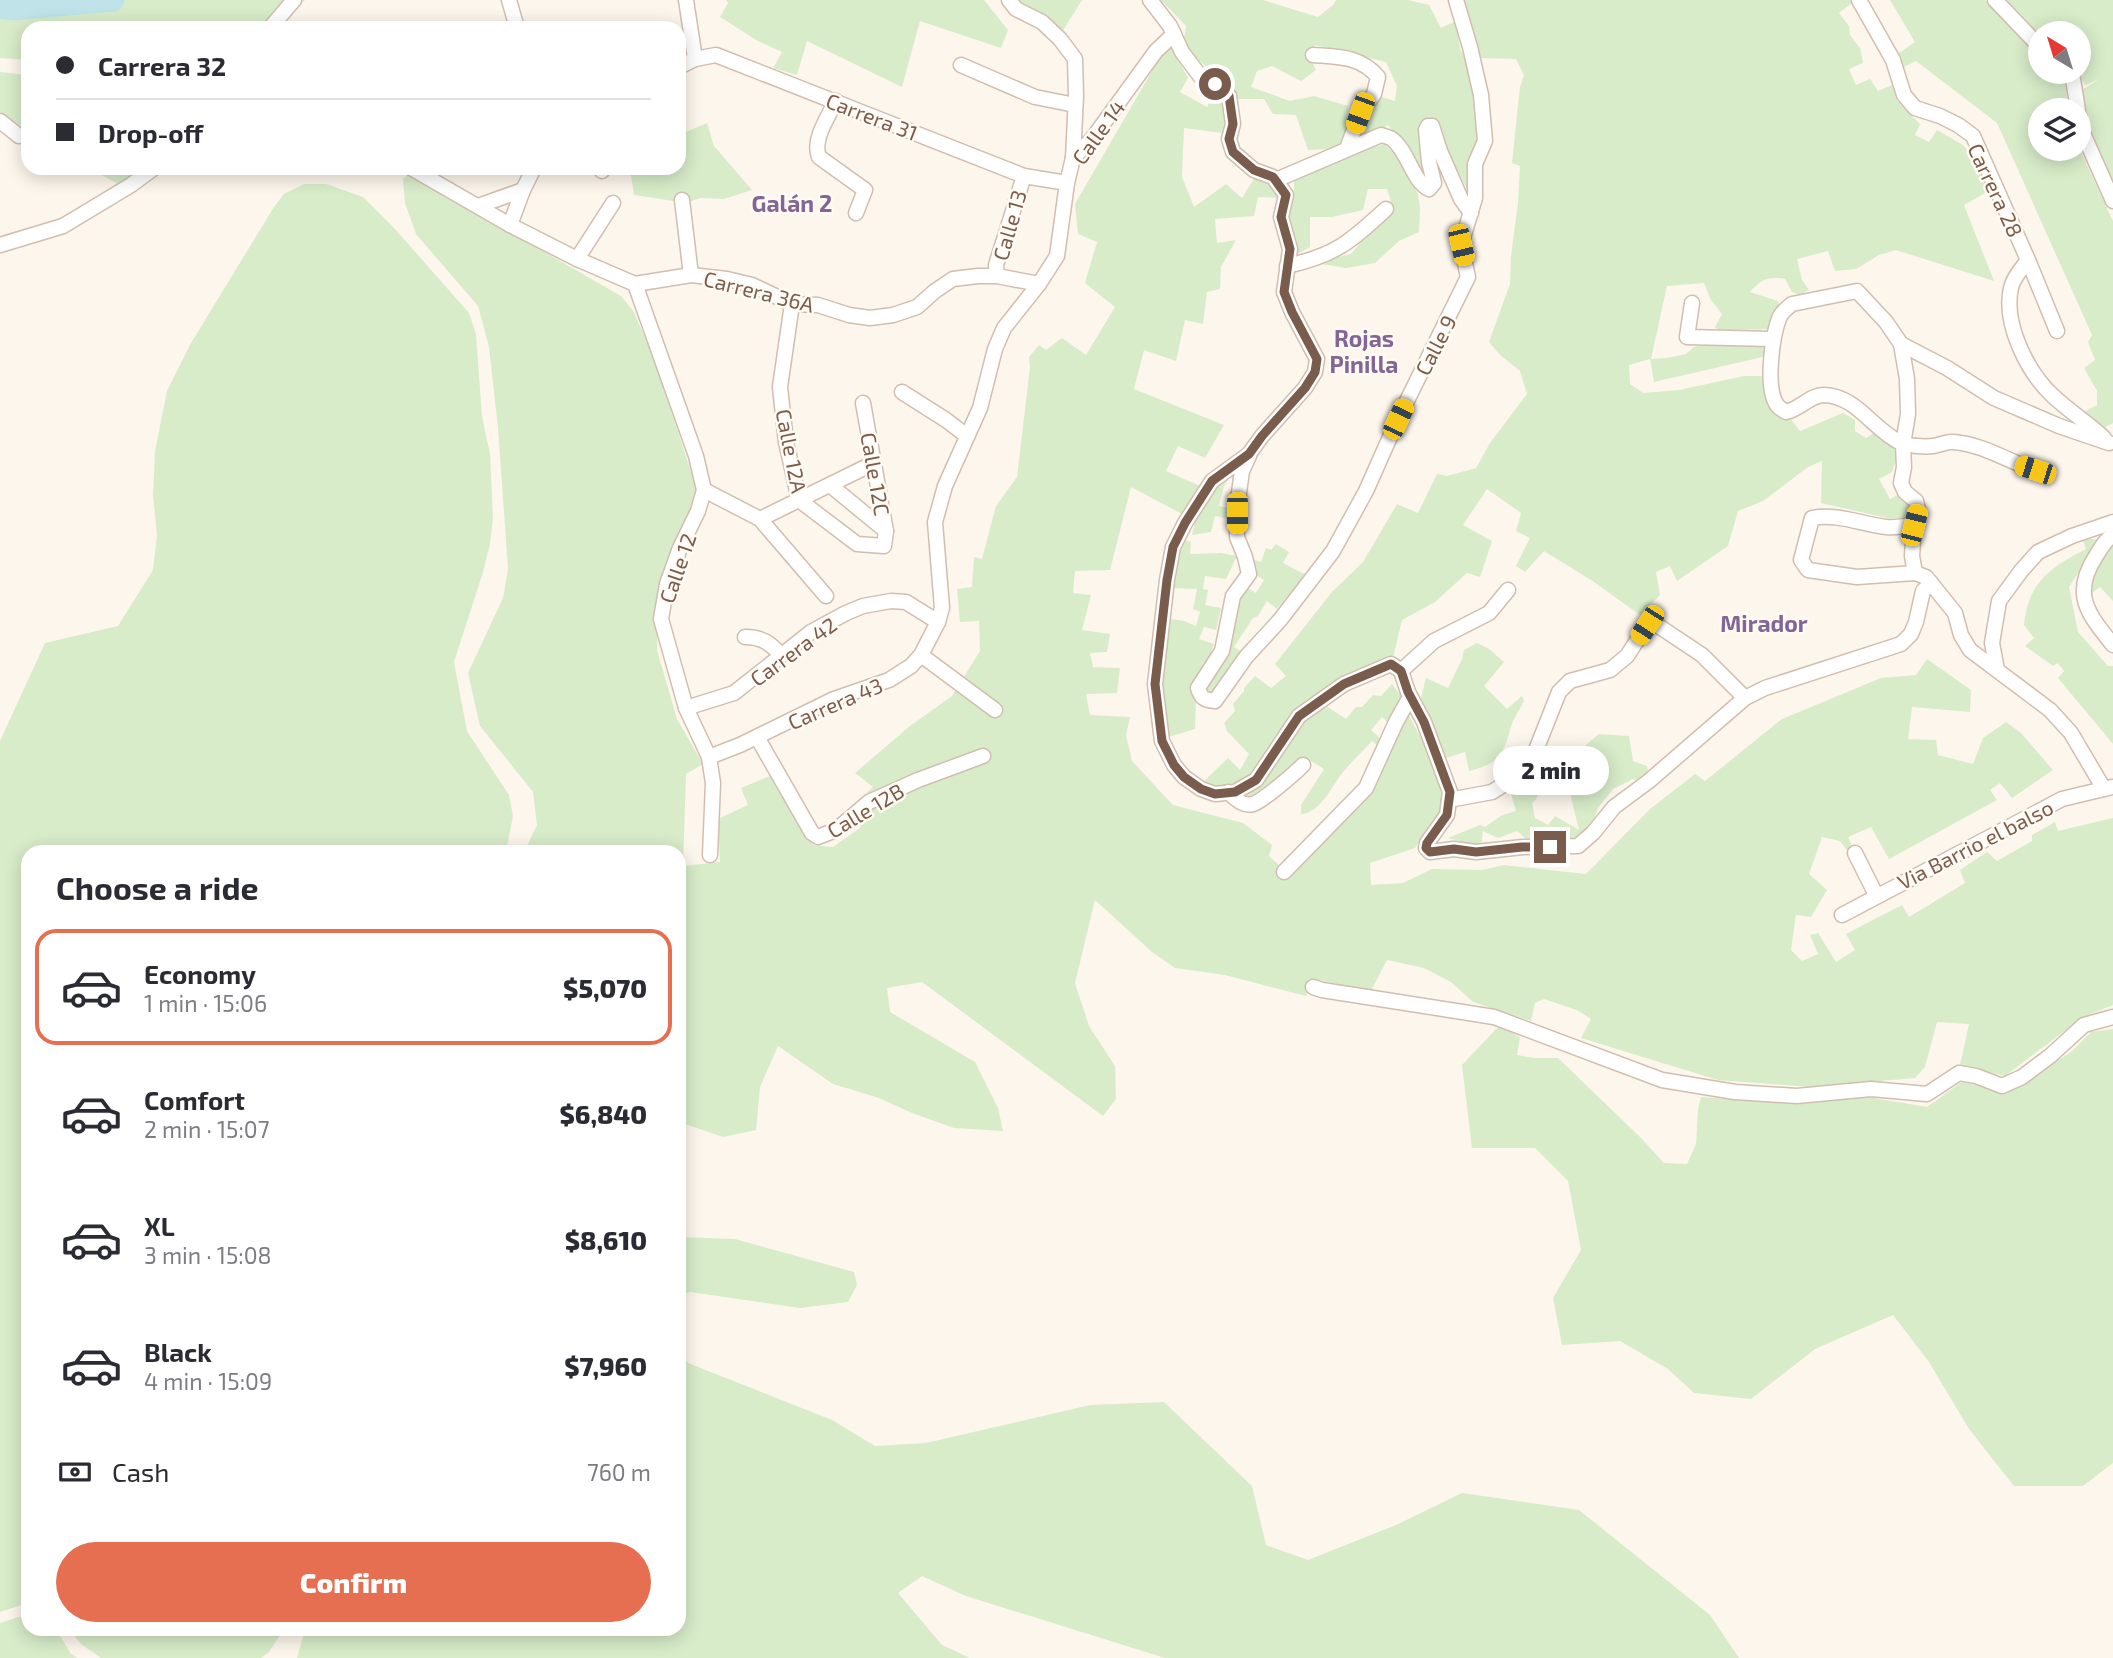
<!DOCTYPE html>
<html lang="en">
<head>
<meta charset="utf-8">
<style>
  :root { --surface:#fff; --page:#f2f2f3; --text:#2b2b33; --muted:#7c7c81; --line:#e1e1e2; --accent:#e76f51 }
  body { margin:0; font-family:"Exo 2",sans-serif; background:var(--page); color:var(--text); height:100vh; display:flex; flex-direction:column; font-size:26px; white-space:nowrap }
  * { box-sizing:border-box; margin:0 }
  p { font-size:23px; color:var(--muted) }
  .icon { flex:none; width:38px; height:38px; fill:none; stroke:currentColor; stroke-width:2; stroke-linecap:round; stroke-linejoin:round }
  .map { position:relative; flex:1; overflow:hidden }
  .drawer { position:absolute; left:21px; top:845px; width:665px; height:791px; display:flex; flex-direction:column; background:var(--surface); border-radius:21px; box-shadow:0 4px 18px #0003 }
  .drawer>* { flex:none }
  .banner { position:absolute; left:21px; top:21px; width:665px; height:154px; border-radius:21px; box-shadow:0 4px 18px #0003; display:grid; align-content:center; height:154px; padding:0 35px; background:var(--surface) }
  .needle { width:46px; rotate:322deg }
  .fabs { position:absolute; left:2028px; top:21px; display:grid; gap:14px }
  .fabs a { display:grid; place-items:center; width:63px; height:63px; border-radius:50%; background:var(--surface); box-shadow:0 4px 18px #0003; font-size:35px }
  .end { position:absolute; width:32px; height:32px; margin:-16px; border:9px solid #7a5c4d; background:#fff; box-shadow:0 0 0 4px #fff }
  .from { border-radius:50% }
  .bubble { position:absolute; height:49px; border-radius:24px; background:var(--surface); box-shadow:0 4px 18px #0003; font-size:23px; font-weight:800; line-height:49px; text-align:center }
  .car { position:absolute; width:21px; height:42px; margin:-21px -10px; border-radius:9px; box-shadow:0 0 5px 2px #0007; background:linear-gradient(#f5c518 24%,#345 0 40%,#f5c518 0 76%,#345 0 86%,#f5c518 0) }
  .banner b { display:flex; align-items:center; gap:24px; height:66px; font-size:26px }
  .banner b+b { border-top:2px solid var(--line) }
  .banner i { width:18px; height:18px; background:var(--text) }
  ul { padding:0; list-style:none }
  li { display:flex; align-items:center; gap:21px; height:116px; margin:0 14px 10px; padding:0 21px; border:4px solid transparent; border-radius:21px }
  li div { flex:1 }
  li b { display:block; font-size:26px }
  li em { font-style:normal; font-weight:800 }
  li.selected { border-color:var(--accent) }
  li>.icon { width:63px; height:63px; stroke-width:1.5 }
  h2 { padding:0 35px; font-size:32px; line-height:84px }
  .pay { display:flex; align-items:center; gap:18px; height:77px; padding:0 35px; font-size:26px }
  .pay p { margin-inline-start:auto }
  .button { display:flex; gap:14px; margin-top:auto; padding:14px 35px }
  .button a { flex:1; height:80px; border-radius:42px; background:var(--accent); color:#fff; font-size:28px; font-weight:800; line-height:80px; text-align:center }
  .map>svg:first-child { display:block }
  .green { fill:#d8ecc9 }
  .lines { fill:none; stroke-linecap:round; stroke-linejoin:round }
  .river { stroke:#bfe3e8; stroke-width:23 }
  .minor-casing { stroke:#d1beb0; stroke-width:17 }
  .minor { stroke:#fff; stroke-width:14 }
  .route { stroke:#7a5c4d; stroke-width:9 }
  .labels { text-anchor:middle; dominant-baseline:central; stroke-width:5; stroke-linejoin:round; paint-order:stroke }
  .street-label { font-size:21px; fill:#7a5c4d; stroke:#fffaf3 }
  .neighbourhood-label { font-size:23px; font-weight:bold; fill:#846695; stroke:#fffaf3 }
</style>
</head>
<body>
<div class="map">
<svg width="2113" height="1658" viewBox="0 0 2113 1658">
  <rect width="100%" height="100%" fill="#fdf6ec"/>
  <g class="green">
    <path d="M0,0H305L279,28H28V60L0,58Z"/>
    <path d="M726,0H984L1008,30L1001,48L920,21L902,87L807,41L797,75L773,68L782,52L758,41L720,17L728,3Z"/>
    <path d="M1016,0H1082L1060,35Z"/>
    <path d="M1161,0H1263L1318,17L1333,5L1336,0H1408L1429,5L1441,28L1456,21L1460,49L1471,70L1476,100V150L1469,157L1470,195L1447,149L1438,126L1431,119L1419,128V145L1427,175L1424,182L1414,156L1388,125L1374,133L1357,136C1368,120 1366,110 1382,97L1395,101L1397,86L1386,62L1315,45L1308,54L1316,70L1301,81L1272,66L1257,71L1251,87L1290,101L1314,96L1348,106L1345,144L1328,149L1308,150L1296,115L1273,114L1264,99H1239L1224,83L1183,46L1186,26Z"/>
    <path d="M1459,0H1850L1852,3L1839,13L1849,26L1850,35L1860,48L1863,63L1849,69L1856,85L1870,79L1878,91L1892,85L1897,101L1920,124L1915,135L1929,142L1937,130L1963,145L1978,162L1989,191L1964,205L1994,281L1896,250L1879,255L1856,269L1835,271L1828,251L1797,259L1802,280L1809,290L1799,295L1792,292L1785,279C1768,276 1761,279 1750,292L1778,301L1779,306L1777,329L1718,330L1715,327L1722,314L1711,300L1704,283L1667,286L1651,359L1667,358L1686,354L1694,347L1707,343L1767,344V356L1654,382L1650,359L1629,365L1630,384L1643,393L1679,390L1744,376H1762L1772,407L1790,418L1800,431L1843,413L1855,420V431L1866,438L1879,430L1892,445L1897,456L1892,472L1879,479L1890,499L1903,492L1909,498L1911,514L1907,519L1887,518L1821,503L1822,461L1808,467L1763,501L1738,511L1728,546L1677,581L1670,566L1656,572L1660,595L1640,615L1594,582L1544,551L1525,572L1516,566L1530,538L1516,531L1521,513L1487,489L1463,525L1492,541L1480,577L1467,573L1435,602L1402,620L1393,658L1333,685L1296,711L1251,777L1235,787L1213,789L1202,783L1228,758L1240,770L1249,754L1227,731L1224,723L1235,711L1233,704L1244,691V688L1255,676L1271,688L1286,676L1275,664L1332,592L1363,562L1397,504L1418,513L1437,474L1447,476L1476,468L1490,443L1527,394L1520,371L1500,355L1489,342L1510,284L1511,256L1518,203L1520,166L1512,163L1520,87L1524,75L1516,59L1481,58Z"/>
    <path d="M1890,0H1985L2040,52V72H2059L2065,78L2068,110H2040V149L2079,148L2113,221V423L2102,429L2083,412L2097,405V391L2084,368L2095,360L2088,342L2092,335L1997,123L1916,61L1900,69L1896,55L1915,42Z"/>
    <path d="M2004,0H2113V189L2085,126L2079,92L2099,79L2086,85L2073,72H2079V33H2040V38Z"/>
    <path d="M1167,45L1171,47L1188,78L1180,92L1207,107L1215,93L1227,109L1222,133L1184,128L1182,177L1194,207L1226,184L1242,198L1255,177L1273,185L1281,198L1258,197L1254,216L1215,219L1217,243L1236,240L1221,267L1220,289L1207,292L1203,324L1185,320L1176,361L1144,350L1134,389L1224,425L1205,458L1178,446L1166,471L1200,486L1182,514L1131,487L1110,570L1075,571L1073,593L1091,595L1082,630L1110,634L1107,652L1090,653L1093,667L1120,668L1117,693L1086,694L1090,715L1130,717L1126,735L1132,761L1173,805L1243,823L1272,845L1269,856L1279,865L1281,876L1372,790L1390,754L1406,710L1434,763L1442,795L1440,811L1415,848L1370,863L1371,885L1403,883L1432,869L1482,870L1504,865L1586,874L1650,809L1695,774L1705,781L1782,719L1881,678L1916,675L1927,659L1971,690L1970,712L1912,707L1908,739L1936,740L1938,755L1973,764L1983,738L2006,722L2021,733L2053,770L2012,798L2000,783L1990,790L1997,800L1889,859L1871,827L1848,837L1852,846L1849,853L1840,841L1822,837L1809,874L1827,890L1811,917L1796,915L1791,950L1802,961L1818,954L1810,935L1818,933L1836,962L1855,950L1846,934L1902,905L1909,917L1965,883L1960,870L1987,852L1997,861L2032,841V835L2055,822L2058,831L2113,818V1005L2083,1017L2005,1076L1960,1065L1969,1024L1937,1022L1925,1067L1915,1078L1810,1087L1718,1080L1581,1038L1591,1019L1577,1010L1544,999L1535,1003L1531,1021L1473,1002L1451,982L1424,968L1387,960L1371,991L1314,979L1306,996L1225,975L1175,968L1152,952L1095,900L1075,983L1089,1026L1115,1066L1116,1099L1103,1116L922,982L887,988L890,1012L975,1062L998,1108L1003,1131L954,1128L912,1113L879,1098L833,1084L778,1046L760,1087L756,1130L723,1137L679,1122V852H524L537,825L533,792L480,726L468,673L503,598L508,569L498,428L489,347L478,306L416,234L405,203L403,179L409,174L621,296L634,312L655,362L697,490L659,593L657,650L677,719L703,764L686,774L683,866L720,862L718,819L748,805L741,788L770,776L803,833L813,845L833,847L861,827L855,821L876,802L894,798L988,759L986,750C933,768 889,783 842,815L873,787L855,773L910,726L952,696L980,651L979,621L960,622L957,589L972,587L974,557L982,559L996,506L1017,477L1030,367L1029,357L1039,345L1046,350L1062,338L1086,355L1115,307L1085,283L1097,242L1078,234L1075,204Z"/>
    <path d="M0,72L28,75V130L0,112Z"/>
    <path d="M707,123L714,146L752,190L724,199L700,198L686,203L634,195L630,168H679V135Z"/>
    <path d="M1384,144L1398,156L1418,194L1420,209L1419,232L1399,241L1375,263L1346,268L1321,264L1325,260L1351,254L1380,219L1393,208L1387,189H1368L1363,210L1332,217H1310V247L1294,256L1288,219L1294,199V181L1366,149Z"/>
    <path d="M89,168H146L120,185Z"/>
    <path d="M304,184H326L363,197L395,229L469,313L476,334L482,416L490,454L493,518L490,544L483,572L454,662L467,731L509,795L513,816L506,852H28V1603L0,1612V741L45,643L118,626L153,570L157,535L153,496L155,451L167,391L191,343L274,207L284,194Z"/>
    <path d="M1245,460L1237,480L1230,477L1224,486L1219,506L1234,509L1231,519L1215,516L1211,532L1192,535L1198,510L1223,476Z"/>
    <path d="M2082,538L2100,540L2069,587L2078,632L2108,666H2113V744L2058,678L2064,671L2058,663L2053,666L2025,646L2034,638L2024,625C2028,582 2051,567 2086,549Z"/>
    <path d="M1181,539L1191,542L1190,554L1221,553L1237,556L1226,579L1205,576L1203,589L1208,590L1205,605L1221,608L1216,630L1204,627L1199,639L1214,644L1196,695L1195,729L1165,738L1157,685L1164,636L1170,619L1184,621L1196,626L1200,612L1193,609L1197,589L1171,588Z"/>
    <path d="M2113,542V601L2100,587L2089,595L2088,581Z"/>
    <path d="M1276,544L1289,552L1283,563L1306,575L1277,609L1267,601L1258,616L1253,618L1234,647L1244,653L1215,697L1206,696L1204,685L1246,587L1256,593L1264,580L1250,571L1249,558L1261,562L1266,548L1271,550Z"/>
    <path d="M1477,643L1489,649L1504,662L1484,686L1507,709L1522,696L1524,701C1520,709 1514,718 1511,726C1504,754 1499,764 1469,771L1465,752L1446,758L1421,698L1426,678L1448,688L1462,659L1464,650Z"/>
    <path d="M1392,684L1401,696L1392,726L1382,717L1371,730L1381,739L1379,747L1372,741C1363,751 1353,760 1344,771C1332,785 1321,813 1301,814V805L1324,769L1306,758L1280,782L1247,802L1243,795L1301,720L1326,706L1346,719L1356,707H1362L1373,695L1381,696Z"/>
    <path d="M1599,734L1629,736L1633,761L1647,766L1648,770L1641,781L1633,779L1613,789L1598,808L1592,825L1576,837L1564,840H1527L1517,831L1498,838L1483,831L1481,847L1448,838L1480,825L1485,827L1502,815L1516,811L1511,794L1534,783L1549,773L1536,799L1532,803L1535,818L1548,825L1555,816L1579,830L1569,789L1558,774L1568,760Z"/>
    <path d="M1499,1026L1520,1037L1517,1055L1535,1058H1558L1641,1138L1664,1163L1687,1164L1696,1144L1698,1109L1701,1097L1801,1104L1868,1097L1927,1107L1963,1081L2004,1094L2071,1052L2091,1032L2113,1029V1463L2083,1486H2014L1969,1429L1929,1362L1893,1315L1815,1349L1751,1399L1694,1393L1668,1369L1620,1341L1562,1345L1553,1298L1581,1250L1568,1181L1535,1148H1472L1462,1065Z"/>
    <path d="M679,1237L735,1239L854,1272L857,1285L848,1302L800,1308L690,1292L679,1295Z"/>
    <path d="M679,1355L688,1363L832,1420L875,1446L926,1443L1090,1405L1164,1402L1252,1486L1266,1545L1308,1560L1396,1525L1462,1493L1579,1510L1710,1615L1739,1658H1165L966,1596L922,1576L898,1593L942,1645L970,1658H297L303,1637V1629H679Z"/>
    <path d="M28,1614V1629H56L71,1654L78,1658H0V1623Z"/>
    <path d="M69,1629H284L269,1652L261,1658H101L81,1644Z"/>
  </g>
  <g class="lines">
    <path class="river" d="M0,7L12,9L113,0"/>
    <g class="minor-casing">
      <g id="minor">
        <path d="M509,0L517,28"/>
        <path d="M686,0L695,59"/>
        <path d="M1009,0L1016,9L1042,22L1060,39L1075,59L1076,96L1073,158"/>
        <path d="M1150,0L1170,26L1182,52L1200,76L1215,84L1229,96L1233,124L1229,139L1233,152L1254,170L1273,177L1286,195L1281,217L1290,249L1284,292L1292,312L1317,359L1315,372L1305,388L1262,436L1249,454L1212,481L1185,523L1173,547L1167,580L1155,684L1162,741L1174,765L1184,777L1201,789L1215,794L1235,792L1256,780L1299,716L1344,684L1391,664L1401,671"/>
        <path d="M1859,0L1893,60L1904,95L1915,108L1940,116L1958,125L1973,136L2028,260L2057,331"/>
        <path d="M1995,0L2040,47"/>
        <path d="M270,28L294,0"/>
        <path d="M1313,55C1338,57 1361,56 1378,77L1374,94L1360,113L1347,149"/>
        <path d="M961,65L1035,97L1075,105"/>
        <path d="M679,67L695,59L716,55L1024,176L1067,183"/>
        <path d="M2066,72L2073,79L2078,110"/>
        <path d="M836,101C828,117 812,140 819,157L865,190L856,213"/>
        <path d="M2079,115L2082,131L2113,201"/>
        <path d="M0,121L19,136"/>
        <path d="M411,168L510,225L577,259L635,284L691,275L727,279L752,285L792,304L818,305L849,315L870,318L893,315L917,307L935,291L953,279L978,276H997L1039,284"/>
        <path d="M600,168L602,171"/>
        <path d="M1276,180L1381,135C1385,136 1389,137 1392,139C1408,151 1413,182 1429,189L1434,183L1429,162L1426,130L1428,126H1432L1440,151L1461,199L1471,213"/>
        <path d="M682,200L691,275"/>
        <path d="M478,206L523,190"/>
        <path d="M510,225L523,190L534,168"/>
        <path d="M0,245L63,226L131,185L154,168"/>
        <path d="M577,259L613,203"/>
        <path d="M2028,260C2022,268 2013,278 2011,288C2003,323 2027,372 2053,396C2069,411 2088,423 2104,438"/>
        <path d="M1287,266C1336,255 1350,242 1386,209"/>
        <path d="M997,276L996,265L1024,176"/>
        <path d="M635,284L696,456L704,490L698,511L680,548L667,584L661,619L686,708L709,757L713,783L710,855"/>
        <path d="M1692,303L1687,337L1773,339"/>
        <path d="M792,304L780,387L786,442L799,500L857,544L884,546L886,531L863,403"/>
        <path d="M1901,344L1907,379L1908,414L1903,444L1904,467L1901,483L1905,492L1916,501L1918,509L1914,525L1912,556L1915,573L1926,577L1955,613L1961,635L1970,650L2050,710L2071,733L2104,789"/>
        <path d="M902,392L946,420L967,436"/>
        <path d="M1249,456L1242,471L1237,507V537L1245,557L1249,574L1233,596L1222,651L1198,688C1201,698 1204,700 1215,701L1246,657L1280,620L1333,551L1366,491L1398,419L1468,277L1461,245L1475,198V164L1485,141L1481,95L1470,47L1456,0"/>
        <path d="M2035,470C2007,461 1985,445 1954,442C1947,441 1941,445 1933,446C1925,447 1909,446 1901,443C1873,430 1857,396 1824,395C1810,395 1800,409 1786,412C1783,410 1779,408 1777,405C1765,388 1772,335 1780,316C1783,311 1787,308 1792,304L1857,291L1886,322L1901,344L1947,368L1994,398L2059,426L2109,443"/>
        <path d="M830,485L886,531"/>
        <path d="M704,490L760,519L826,596"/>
        <path d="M760,519L874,463"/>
        <path d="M1914,525C1905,526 1895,528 1886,527C1861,524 1837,513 1812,518L1801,560L1808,570L1857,577L1915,573"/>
        <path d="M2113,535C2105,540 2101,548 2096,556C2071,594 2088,614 2113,645"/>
        <path d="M745,637C762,637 770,643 781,655"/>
        <path d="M921,655L995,710"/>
        <path d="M1997,670L1992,643L1999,601L2021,571L2038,552L2072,536L2113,522"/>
        <path d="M1401,671L1408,692L1424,722L1450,792L1447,815L1427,843L1426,848L1430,852L1454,849L1476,852L1523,847L1578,846L1593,833L1614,807L1649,781L1745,698L1765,688L1901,644L1911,634L1916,622L1923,591L1931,583"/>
        <path d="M1401,671L1434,641L1489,613L1508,590"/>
        <path d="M686,708L734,693L811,632L846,613L863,606L891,601L906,602L938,622"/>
        <path d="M757,737L812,833L818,837L836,830L869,802L918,780L983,756"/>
        <path d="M709,757L740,745L834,699L889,680L911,666L921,655L938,622L942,608L935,522L945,486L980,408L995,349L1004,328L1039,284L1057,256L1067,183L1073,158L1092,139L1156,51L1174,34"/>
        <path d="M1228,792C1235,798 1243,807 1253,804C1263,801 1295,773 1303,765"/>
        <path d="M1449,800L1492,792L1514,778L1534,755L1559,692L1570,681L1610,670L1627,656L1647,625L1654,623L1702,655L1745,698"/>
        <path d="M1855,853L1876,895"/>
        <path d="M1284,872L1366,788L1396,722L1410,697"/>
        <path d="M1842,915L2062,799L2112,787"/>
        <path d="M1313,987L1322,990L1494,1017L1662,1080L1735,1092L1797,1096L1871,1089L1927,1094L1959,1073L1976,1076L2002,1086L2022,1077L2050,1056L2084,1025L2113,1017"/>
      </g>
    </g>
    <use href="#minor" class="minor"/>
  </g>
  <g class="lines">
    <path class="route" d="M1215,84L1229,96L1233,124L1229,139L1233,152L1254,170L1273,177L1286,195L1281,217L1290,249L1284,292L1292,312L1317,359L1315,372L1305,388L1262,436L1249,454L1212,481L1185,523L1173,547L1167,580L1155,684L1162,741L1174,765L1184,777L1201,789L1215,794L1235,792L1256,780L1299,716L1344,684L1391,664L1401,671L1408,692L1424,722L1450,792L1447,815L1427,843L1426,848L1430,852L1454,849L1476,852L1522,847H1550"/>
  </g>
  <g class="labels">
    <g class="street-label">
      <text transform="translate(872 116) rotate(21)">Carrera 31</text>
      <text transform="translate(1098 132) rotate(-54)">Calle 14</text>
      <text transform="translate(1996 190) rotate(65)">Carrera 28</text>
      <text transform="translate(1009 225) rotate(-74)">Calle 13</text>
      <text transform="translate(759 291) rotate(14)">Carrera 36A</text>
      <text transform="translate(1435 345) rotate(-63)">Calle 9</text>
      <text transform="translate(792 451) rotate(79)">Calle 12A</text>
      <text transform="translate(876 474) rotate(80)">Calle 12C</text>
      <text transform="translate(677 568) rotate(-71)">Calle 12</text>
      <text transform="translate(793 651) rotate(-36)">Carrera 42</text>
      <text transform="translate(835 703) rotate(-23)">Carrera 43</text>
      <text transform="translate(865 810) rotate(-31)">Calle 12B</text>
      <text transform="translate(1975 844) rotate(-27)">Via Barrio el balso</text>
    </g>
    <g class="neighbourhood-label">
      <text x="792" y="203">Galán 2</text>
      <text x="1364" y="338">Rojas<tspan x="1364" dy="26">Pinilla</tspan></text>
      <text x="1764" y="623">Mirador</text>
    </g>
  </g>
</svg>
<div class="fabs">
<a><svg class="needle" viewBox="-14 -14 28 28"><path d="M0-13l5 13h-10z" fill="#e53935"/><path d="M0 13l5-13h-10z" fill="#7c7c81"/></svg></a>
<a><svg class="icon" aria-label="layers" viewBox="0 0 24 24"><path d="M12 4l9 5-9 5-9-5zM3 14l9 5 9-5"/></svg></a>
</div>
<i class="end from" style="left:1215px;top:84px"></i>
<i class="end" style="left:1550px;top:847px"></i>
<div class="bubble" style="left:1493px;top:746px;width:116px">2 min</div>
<i class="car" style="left:1360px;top:113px;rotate:200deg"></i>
<i class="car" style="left:1461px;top:245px;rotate:167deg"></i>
<i class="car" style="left:1398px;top:419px;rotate:25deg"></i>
<i class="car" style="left:2035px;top:470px;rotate:288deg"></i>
<i class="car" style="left:1237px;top:513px;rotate:180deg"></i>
<i class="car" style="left:1914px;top:525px;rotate:14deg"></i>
<i class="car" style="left:1647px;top:625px;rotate:213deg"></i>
<div class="banner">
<b><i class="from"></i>Carrera 32</b>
<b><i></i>Drop-off</b>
</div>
<section class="drawer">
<h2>Choose a ride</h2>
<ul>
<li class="selected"><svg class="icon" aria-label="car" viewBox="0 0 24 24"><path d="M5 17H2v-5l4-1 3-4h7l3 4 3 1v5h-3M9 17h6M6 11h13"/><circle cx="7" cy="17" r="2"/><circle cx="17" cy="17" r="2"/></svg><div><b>Economy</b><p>1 min · 15:06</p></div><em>$5,070</em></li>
<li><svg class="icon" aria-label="car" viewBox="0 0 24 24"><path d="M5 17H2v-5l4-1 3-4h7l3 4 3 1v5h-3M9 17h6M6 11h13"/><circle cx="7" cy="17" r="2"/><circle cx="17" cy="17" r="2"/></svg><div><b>Comfort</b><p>2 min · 15:07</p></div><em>$6,840</em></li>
<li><svg class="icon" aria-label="car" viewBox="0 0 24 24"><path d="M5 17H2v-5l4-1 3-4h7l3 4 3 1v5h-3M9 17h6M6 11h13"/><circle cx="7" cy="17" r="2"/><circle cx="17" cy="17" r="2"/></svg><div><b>XL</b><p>3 min · 15:08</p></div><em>$8,610</em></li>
<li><svg class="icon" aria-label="car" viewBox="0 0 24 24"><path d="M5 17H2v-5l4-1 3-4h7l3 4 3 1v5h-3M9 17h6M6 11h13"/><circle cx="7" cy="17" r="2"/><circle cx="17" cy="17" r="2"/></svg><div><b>Black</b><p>4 min · 15:09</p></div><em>$7,960</em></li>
</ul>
<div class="pay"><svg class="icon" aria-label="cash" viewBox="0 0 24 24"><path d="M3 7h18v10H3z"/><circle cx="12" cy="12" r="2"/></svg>Cash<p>760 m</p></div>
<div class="button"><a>Confirm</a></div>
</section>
</div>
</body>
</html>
